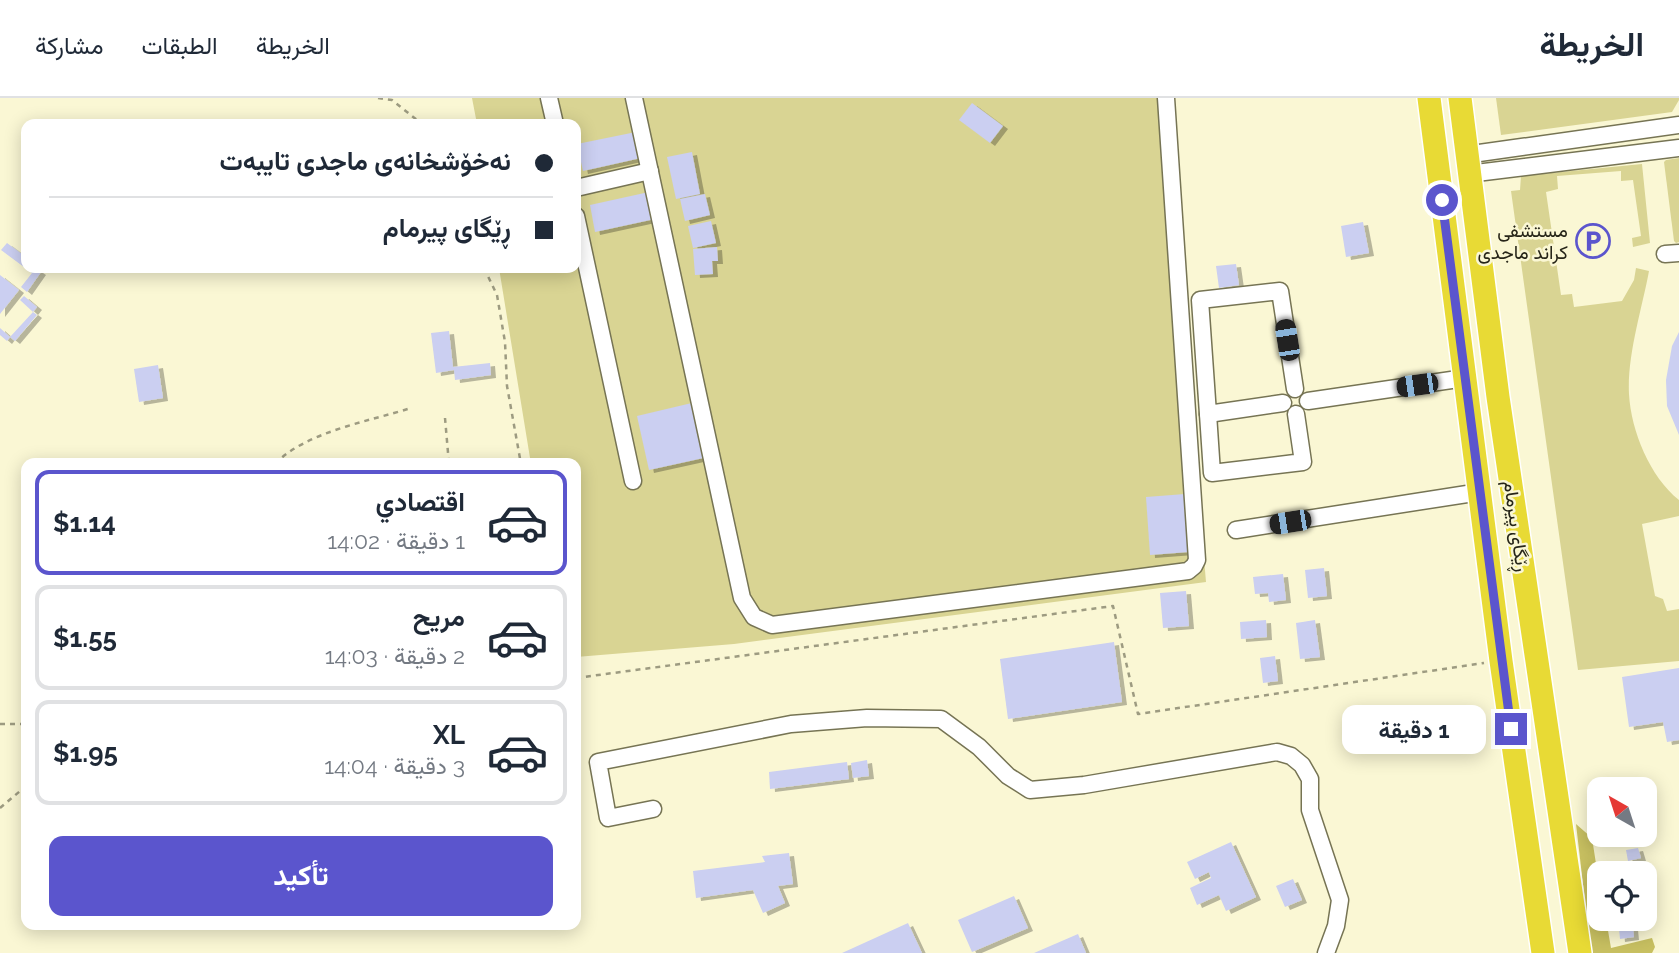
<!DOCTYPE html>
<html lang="ar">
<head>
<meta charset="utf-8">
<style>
  :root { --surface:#fff; --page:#f6f6f7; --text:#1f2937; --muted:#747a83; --line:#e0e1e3; --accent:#5b55cd }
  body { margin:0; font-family:Raleway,Vazirmatn,sans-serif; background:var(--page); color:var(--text); direction:rtl; height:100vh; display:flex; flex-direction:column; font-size:26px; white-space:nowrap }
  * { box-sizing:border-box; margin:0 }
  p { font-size:23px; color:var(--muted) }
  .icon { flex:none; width:38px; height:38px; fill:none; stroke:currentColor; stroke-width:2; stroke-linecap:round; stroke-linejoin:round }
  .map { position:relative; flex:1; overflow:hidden; direction:ltr }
  .sheet { position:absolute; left:21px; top:360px; width:560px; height:472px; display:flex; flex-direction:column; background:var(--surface); border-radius:14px; box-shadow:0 4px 18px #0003; direction:rtl }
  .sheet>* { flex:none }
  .hud { position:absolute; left:21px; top:21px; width:560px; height:154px; border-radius:14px; box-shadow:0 4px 18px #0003; direction:rtl; display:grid; align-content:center; height:154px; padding:0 28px; background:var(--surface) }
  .needle { width:46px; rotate:321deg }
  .tools { position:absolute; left:1587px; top:679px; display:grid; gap:14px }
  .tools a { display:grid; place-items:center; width:70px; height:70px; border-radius:14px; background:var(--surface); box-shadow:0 4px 18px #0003; font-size:35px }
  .end { position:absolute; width:32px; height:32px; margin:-16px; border:9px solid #5b55cd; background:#fff; box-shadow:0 0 0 4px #fff }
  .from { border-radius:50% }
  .bubble { position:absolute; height:49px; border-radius:14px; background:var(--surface); box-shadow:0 4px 18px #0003; font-size:23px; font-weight:700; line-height:49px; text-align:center; direction:rtl }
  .car { position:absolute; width:21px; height:42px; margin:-21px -10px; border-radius:9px; box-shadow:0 0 5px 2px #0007; background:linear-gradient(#222 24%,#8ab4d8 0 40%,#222 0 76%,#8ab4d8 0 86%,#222 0) }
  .hud b { display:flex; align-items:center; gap:24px; height:66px; font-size:26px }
  .hud b+b { border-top:2px solid var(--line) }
  .hud i { width:18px; height:18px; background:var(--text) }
  ul { padding:12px 0 0; list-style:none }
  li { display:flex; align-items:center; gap:21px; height:105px; margin:0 14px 10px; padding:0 14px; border:4px solid var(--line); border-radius:14px }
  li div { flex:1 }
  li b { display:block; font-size:26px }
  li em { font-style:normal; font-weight:700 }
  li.on { border-color:var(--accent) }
  li>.icon { width:63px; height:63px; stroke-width:1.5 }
  .primary-button { display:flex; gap:14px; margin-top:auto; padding:14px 28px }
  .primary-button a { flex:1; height:80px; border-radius:14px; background:var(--accent); color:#fff; font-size:28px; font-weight:700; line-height:80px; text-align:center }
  header { display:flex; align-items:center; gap:42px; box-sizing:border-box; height:98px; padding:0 35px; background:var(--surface); border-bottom:2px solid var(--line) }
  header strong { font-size:33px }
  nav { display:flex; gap:38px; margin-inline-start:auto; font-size:24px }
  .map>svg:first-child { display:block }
  .green { fill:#d9d493 }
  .forest { fill:#c8c061 }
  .building { fill:#cbcff1; filter:url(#shadow) }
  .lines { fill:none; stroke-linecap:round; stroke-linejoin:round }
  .minor-casing { stroke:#767454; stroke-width:19 }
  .highway-casing { stroke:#fff; stroke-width:26 }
  .path { stroke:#9d9b81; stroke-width:2.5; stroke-dasharray:5 5; stroke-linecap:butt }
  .minor { stroke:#fff; stroke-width:16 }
  .highway { stroke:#e8da35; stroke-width:23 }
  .route { stroke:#5b55cd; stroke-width:9 }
  .labels { text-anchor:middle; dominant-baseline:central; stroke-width:5; stroke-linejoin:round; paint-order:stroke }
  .poi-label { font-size:19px; fill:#262518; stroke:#faf7d4; text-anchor:end }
  .street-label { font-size:19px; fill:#262518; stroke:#faf7d4 }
</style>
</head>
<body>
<header>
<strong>الخريطة</strong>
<nav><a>الخريطة</a><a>الطبقات</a><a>مشاركة</a></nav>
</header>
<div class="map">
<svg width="1679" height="855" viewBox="0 0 1679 855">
  <defs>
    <filter id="shadow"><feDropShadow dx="5" dy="3" stdDeviation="0" flood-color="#0004"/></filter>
  </defs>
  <rect width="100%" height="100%" fill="#faf7d4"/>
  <g class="green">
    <path d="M472,0H1165L1206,484L734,546L576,559V366H531L499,170H576V26H477Z"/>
    <path d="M1496,0H1679V2L1672,14L1501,37Z"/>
    <path d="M1679,60V144L1676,145L1674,143L1664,64L1666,62Z"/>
    <path d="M1642,66L1650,145L1633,149L1632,140L1641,138L1633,82L1621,83V73L1557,78L1558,91L1546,94L1561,197L1572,196L1574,209L1622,203L1634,182L1636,170L1649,173C1642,211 1627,257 1629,296C1631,333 1650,379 1679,402V418L1642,426L1655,498L1663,501L1667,513L1679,511V563L1578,572L1511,93L1520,92L1521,78Z"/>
  </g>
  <path class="forest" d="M1576,726L1592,740L1599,785L1600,821H1606L1611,850L1652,840L1655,849L1652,855H1591Z"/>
  <g class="building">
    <path d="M972,5L1003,28L990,45L959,22Z"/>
    <path d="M636,34L641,60L583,73L577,46Z"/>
    <path d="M692,54L700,96L676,101L667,59Z"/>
    <path d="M649,94L655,121L595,134L590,107Z"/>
    <path d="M705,96L710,117L685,123L680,101Z"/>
    <path d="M711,123L716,145L693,150L688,128Z"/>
    <path d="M1363,124L1369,155L1346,159L1341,128Z"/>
    <path d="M7,145L26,159V170H35L41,174L27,194L21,189L32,175L1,152Z"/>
    <path d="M717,149L718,163H712L713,176L695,177L693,151Z"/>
    <path d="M1236,166L1239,187L1219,190L1216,168Z"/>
    <path d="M0,177L19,192L0,216Z"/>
    <path d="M24,198L37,209L33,214L20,202Z"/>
    <path d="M33,214L37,217L15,243L10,239Z"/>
    <path d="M0,230L10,239L7,243L0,237Z"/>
    <path d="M449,233L453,269L490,265L491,277L455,282L454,272L436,275L431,235Z"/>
    <path d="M1679,234V337L1667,308L1666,282L1672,248Z"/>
    <path d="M158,267L163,300L139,304L134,271Z"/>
    <path d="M696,304L708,359L649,372L637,318Z"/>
    <path d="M1185,396L1189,454L1150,457L1146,399Z"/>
    <path d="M1324,470L1327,498L1308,500L1305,472Z"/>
    <path d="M1283,476L1286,502L1269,504L1268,495L1255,496L1253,479Z"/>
    <path d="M1186,493L1189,528L1163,530L1160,495Z"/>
    <path d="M1266,522L1267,539L1241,541L1240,524Z"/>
    <path d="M1315,522L1320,559L1300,561L1296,525Z"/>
    <path d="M1114,544L1122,604L1008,621L1000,561Z"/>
    <path d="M1275,558L1278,583L1263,585L1260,560Z"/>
    <path d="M1679,570V642L1667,644L1663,624L1629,629L1622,579Z"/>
    <path d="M867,662L869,678L853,680L851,665Z"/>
    <path d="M847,664L849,681L770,691L769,674Z"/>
    <path d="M1642,680L1644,691H1628L1627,684Z"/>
    <path d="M1645,718H1651L1650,730L1645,729Z"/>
    <path d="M1231,744L1256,799L1226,813L1219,797L1197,807L1190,790L1211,780L1209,774L1195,781L1187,764Z"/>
    <path d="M1638,750L1641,760L1628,763L1626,752Z"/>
    <path d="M789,755L793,786L778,788L785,805L763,815L753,792L696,800L693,773L765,764L762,758Z"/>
    <path d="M1293,781L1302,802L1285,809L1276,788Z"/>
    <path d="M1014,798L1028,830L972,854L958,822Z"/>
    <path d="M908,825L922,855H842Z"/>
    <path d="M1633,829L1634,839L1620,841L1619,831Z"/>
    <path d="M1078,836L1086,855H1034Z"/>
  </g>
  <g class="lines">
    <g class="minor-casing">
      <g id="minor">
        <path d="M549,0L555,26"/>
        <path d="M634,0L742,500L754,519L772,527L1188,473L1194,468L1197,462L1166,0"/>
        <path d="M1465,57L1679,27"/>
        <path d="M1468,76L1679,50"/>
        <path d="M576,90L650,73"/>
        <path d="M576,118L633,383"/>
        <path d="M1665,156L1679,155"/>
        <path d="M1308,303L1465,280"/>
        <path d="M1283,305L1208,316L1200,202L1280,193L1295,291"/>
        <path d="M1208,316L1212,375L1303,364L1296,316"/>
        <path d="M1236,432L1480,394"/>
        <path d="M653,711L608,720L598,664L791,626L867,620L941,621L979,649L1008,678L1030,692L1084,687L1277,654L1291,658L1302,667L1310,681V712L1340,802L1336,828L1326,855"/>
      </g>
    </g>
    <g class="highway-casing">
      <g id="highway">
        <path d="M1429,0L1501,563L1543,855"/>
        <path d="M1460,0L1498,299L1580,855"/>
      </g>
    </g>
    <g class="path">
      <path d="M378,0L392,2L422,26"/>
      <path d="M484,170L497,197L505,244L507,288L521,366"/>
      <path d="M445,320L449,366"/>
      <path d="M275,366C305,334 370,323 411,310"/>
      <path d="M576,580L1113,508L1138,616L1484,565"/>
      <path d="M0,626H26"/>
      <path d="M0,710L26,688"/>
    </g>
    <use href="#minor" class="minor"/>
    <use href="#highway" class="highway"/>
  </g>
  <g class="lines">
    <path class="route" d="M1442,102L1511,631"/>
  </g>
  <defs>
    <g id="parking-ring" transform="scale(1.75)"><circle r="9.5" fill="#faf7d4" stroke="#5b55cd" stroke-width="1.5"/><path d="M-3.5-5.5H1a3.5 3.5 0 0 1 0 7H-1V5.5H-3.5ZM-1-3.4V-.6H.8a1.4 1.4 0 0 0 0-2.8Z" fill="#5b55cd"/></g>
  </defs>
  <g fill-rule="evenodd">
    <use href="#parking-ring" x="1593" y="143"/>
  </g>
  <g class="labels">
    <g class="poi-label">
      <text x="1568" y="132">مستشفی<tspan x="1568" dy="22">کراند ماجدی</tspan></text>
    </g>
    <g class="street-label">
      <text transform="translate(1517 428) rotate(82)">ڕێگای پیرمام</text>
    </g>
  </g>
</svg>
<div class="tools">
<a><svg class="needle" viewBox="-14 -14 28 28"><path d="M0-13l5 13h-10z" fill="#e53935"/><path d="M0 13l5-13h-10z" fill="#747a83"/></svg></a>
<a><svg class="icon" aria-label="locate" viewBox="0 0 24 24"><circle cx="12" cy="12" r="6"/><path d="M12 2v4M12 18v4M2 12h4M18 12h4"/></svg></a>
</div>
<i class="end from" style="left:1442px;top:102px"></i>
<i class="end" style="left:1511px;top:631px"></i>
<div class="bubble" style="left:1342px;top:607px;width:144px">1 دقيقة</div>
<i class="car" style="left:1287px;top:242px;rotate:351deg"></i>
<i class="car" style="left:1417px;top:287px;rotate:262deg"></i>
<i class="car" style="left:1290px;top:424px;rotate:261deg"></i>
<div class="hud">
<b><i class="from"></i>نەخۆشخانەی ماجدی تایبەت</b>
<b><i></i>ڕێگای پیرمام</b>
</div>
<section class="sheet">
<ul>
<li class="on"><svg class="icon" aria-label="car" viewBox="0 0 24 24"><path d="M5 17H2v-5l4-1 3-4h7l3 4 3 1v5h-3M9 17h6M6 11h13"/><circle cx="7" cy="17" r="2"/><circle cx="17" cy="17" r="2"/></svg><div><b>اقتصادي</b><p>1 دقيقة · 14:02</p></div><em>$1.14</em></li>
<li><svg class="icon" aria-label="car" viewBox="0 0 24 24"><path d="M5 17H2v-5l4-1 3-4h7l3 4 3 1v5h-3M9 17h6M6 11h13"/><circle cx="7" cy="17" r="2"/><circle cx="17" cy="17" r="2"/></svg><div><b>مريح</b><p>2 دقيقة · 14:03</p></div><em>$1.55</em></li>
<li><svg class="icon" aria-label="car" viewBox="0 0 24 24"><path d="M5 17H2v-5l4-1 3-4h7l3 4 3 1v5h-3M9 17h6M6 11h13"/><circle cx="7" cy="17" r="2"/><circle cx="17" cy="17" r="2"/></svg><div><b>XL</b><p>3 دقيقة · 14:04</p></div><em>$1.95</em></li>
</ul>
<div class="primary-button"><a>تأكيد</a></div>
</section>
</div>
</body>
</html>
